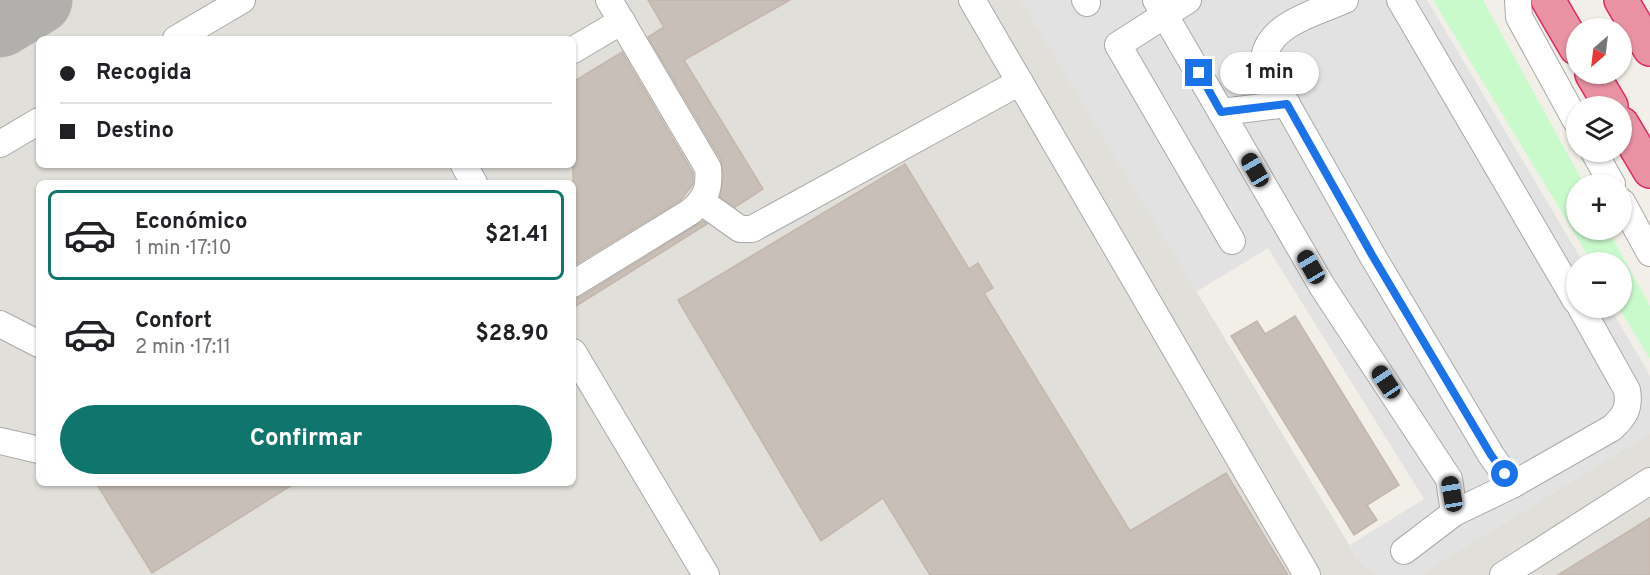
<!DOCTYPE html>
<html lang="es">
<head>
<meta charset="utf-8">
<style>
  :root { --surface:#fff; --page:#f6f6f6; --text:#202124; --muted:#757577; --line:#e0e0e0; --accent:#0f766e }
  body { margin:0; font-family:Overpass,sans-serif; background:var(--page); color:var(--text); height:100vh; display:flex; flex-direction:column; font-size:22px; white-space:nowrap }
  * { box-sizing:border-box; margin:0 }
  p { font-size:20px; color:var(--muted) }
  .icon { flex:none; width:33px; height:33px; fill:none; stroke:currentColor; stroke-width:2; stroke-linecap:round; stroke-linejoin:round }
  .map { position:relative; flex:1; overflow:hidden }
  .sheet { position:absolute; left:36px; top:180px; width:540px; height:306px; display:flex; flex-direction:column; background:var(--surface); border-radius:9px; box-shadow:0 2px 4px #0004 }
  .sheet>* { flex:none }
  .top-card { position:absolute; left:36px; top:36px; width:540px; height:132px; border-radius:9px; box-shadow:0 2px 4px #0004; display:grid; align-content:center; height:132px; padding:0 24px; background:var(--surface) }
  .needle { width:39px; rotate:208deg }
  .controls { position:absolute; left:1566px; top:18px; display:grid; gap:12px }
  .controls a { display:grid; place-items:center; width:66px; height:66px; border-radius:50%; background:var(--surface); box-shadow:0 2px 4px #0004; font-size:30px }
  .end { position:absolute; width:27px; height:27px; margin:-14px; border:8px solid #1a73e8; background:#fff; box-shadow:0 0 0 3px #fff }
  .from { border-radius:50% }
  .bubble { position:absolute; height:42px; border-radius:21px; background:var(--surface); box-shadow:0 2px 4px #0004; font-size:20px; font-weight:700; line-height:42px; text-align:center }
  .car { position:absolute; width:18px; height:36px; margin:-18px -9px; border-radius:8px; box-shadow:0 0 4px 2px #0007; background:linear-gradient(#222 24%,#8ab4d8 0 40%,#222 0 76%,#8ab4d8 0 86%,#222 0) }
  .top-card b { display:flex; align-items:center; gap:21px; height:57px; font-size:22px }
  .top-card b+b { border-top:2px solid var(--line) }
  .top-card i { width:15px; height:15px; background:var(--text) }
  ul { padding:10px 0 0; list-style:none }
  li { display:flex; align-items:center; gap:18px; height:90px; margin:0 12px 9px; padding:0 12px; border:3px solid transparent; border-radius:9px }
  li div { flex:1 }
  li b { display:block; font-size:22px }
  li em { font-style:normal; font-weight:700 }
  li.current { border-color:var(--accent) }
  li>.icon { width:54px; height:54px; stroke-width:1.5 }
  .primary-button { display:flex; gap:12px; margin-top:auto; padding:12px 24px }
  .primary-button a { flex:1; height:69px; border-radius:36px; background:var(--accent); color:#fff; font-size:24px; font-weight:700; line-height:69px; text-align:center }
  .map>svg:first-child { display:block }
  .airport { fill:#e1dfda; fill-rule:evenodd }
  .park { fill:#c8facc }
  .parking { fill:#e2e2e2 }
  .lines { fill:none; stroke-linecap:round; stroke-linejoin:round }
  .taxiway { stroke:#b1b0ac; stroke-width:69 }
  .building { fill:#c7bfb8; stroke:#c4b6ab; stroke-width:1.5 }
  .minor-casing { stroke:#a9a9a9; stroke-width:28 }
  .highway-casing { stroke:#dc2a67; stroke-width:36 }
  .minor { stroke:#fff; stroke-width:26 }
  .highway { stroke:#e892a2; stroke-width:33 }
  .route { stroke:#1a73e8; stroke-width:8 }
</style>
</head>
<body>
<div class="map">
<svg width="1650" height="575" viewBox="0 0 1650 575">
  <rect width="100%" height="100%" fill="#f2efe9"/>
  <g class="airport">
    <path d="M0,0H1021L1360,563L1379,575H0ZM39,39H573V165H39ZM39,183H573V483H39Z"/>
    <path d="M1650,433V575H1419Z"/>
  </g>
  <path class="park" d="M1433,0H1483L1584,184H1576V230H1608L1650,306V359L1619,308H1622V262H1592Z"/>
  <path class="parking" d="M1021,0H1427L1583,262H1576V308H1610L1647,370L1650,376V433L1419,575H1379L1360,563L1350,545L1424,499L1268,248L1196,292Z"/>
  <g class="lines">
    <path class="taxiway" d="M0,23L38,0"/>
  </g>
  <g class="building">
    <path d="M648,0H790L684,60L763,189L735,207L720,197L723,176L721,160L648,37L664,27Z"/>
    <path d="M622,52L693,173V184L681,200L573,266V82Z"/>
    <path d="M905,164L969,269L978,263L993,288L984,293L1130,531L1226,473L1288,575H930L883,498L821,541L678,300Z"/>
    <path d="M703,221L707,224L573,308V299L581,297Z"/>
    <path d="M1295,316L1399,485L1367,505L1377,520L1354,535L1231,336L1257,321L1265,334Z"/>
    <path d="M96,483H295L152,573Z"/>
    <path d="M1650,518V575H1558Z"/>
  </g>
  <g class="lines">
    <g class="minor-casing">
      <g id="minor">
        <path d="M972,0L1307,575"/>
        <path d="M1085,0L1087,3"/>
        <path d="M1156,0L1322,286L1449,479L1454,513L1404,551"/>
        <path d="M1188,0L1118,45L1232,241"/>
        <path d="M1345,0C1316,13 1263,25 1264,64L1372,255L1491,455L1512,485L1612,428C1625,416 1630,408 1627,390L1581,308"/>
        <path d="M1400,0L1576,301"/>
        <path d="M1518,0L1519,17L1576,121"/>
        <path d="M176,39L242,0"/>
        <path d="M573,50L622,21"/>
        <path d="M1221,112L1287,104"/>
        <path d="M0,144L39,121"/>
        <path d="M1594,152L1612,184"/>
        <path d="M464,165L474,183"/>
        <path d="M702,202L740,229H752L1020,82"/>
        <path d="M1622,202L1650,253"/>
        <path d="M573,284L690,212C706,199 710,188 708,168L609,0"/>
        <path d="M0,324L39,344"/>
        <path d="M573,352L706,575"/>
        <path d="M0,441L39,450"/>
        <path d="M1454,513L1512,485"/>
        <path d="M1503,575L1650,481"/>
      </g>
    </g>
    <g class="highway-casing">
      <g id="highway">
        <path d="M1548,0L1576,48"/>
        <path d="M1621,0L1650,49"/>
        <path d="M1592,74L1611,106"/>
        <path d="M1622,124L1650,171"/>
      </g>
    </g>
    <use href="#minor" class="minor"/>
    <use href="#highway" class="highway"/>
  </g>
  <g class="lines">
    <path class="route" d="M1199,73L1221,112L1287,104L1372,255L1491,455L1505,474"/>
  </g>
</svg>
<div class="controls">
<a><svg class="needle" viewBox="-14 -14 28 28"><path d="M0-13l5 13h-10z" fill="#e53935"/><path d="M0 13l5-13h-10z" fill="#757577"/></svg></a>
<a><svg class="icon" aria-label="layers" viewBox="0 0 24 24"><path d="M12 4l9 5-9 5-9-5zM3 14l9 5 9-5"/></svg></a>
<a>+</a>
<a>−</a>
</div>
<i class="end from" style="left:1505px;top:474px"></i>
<i class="end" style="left:1199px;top:73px"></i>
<div class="bubble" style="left:1220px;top:52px;width:99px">1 min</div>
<i class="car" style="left:1255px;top:170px;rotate:330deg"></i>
<i class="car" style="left:1311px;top:267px;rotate:330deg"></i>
<i class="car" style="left:1386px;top:382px;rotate:326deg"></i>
<i class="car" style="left:1452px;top:494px;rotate:350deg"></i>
<div class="top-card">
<b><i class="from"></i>Recogida</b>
<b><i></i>Destino</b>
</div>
<section class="sheet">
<ul>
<li class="current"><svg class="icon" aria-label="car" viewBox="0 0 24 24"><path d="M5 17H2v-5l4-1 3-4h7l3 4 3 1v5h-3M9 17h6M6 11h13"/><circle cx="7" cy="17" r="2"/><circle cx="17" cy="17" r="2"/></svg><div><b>Económico</b><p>1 min · 17:10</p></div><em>$21.41</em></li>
<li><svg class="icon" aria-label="car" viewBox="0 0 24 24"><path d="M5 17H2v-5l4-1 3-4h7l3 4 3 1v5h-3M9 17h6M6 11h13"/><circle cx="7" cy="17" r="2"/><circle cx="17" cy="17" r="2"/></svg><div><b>Confort</b><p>2 min · 17:11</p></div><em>$28.90</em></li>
</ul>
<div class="primary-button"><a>Confirmar</a></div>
</section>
</div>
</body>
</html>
